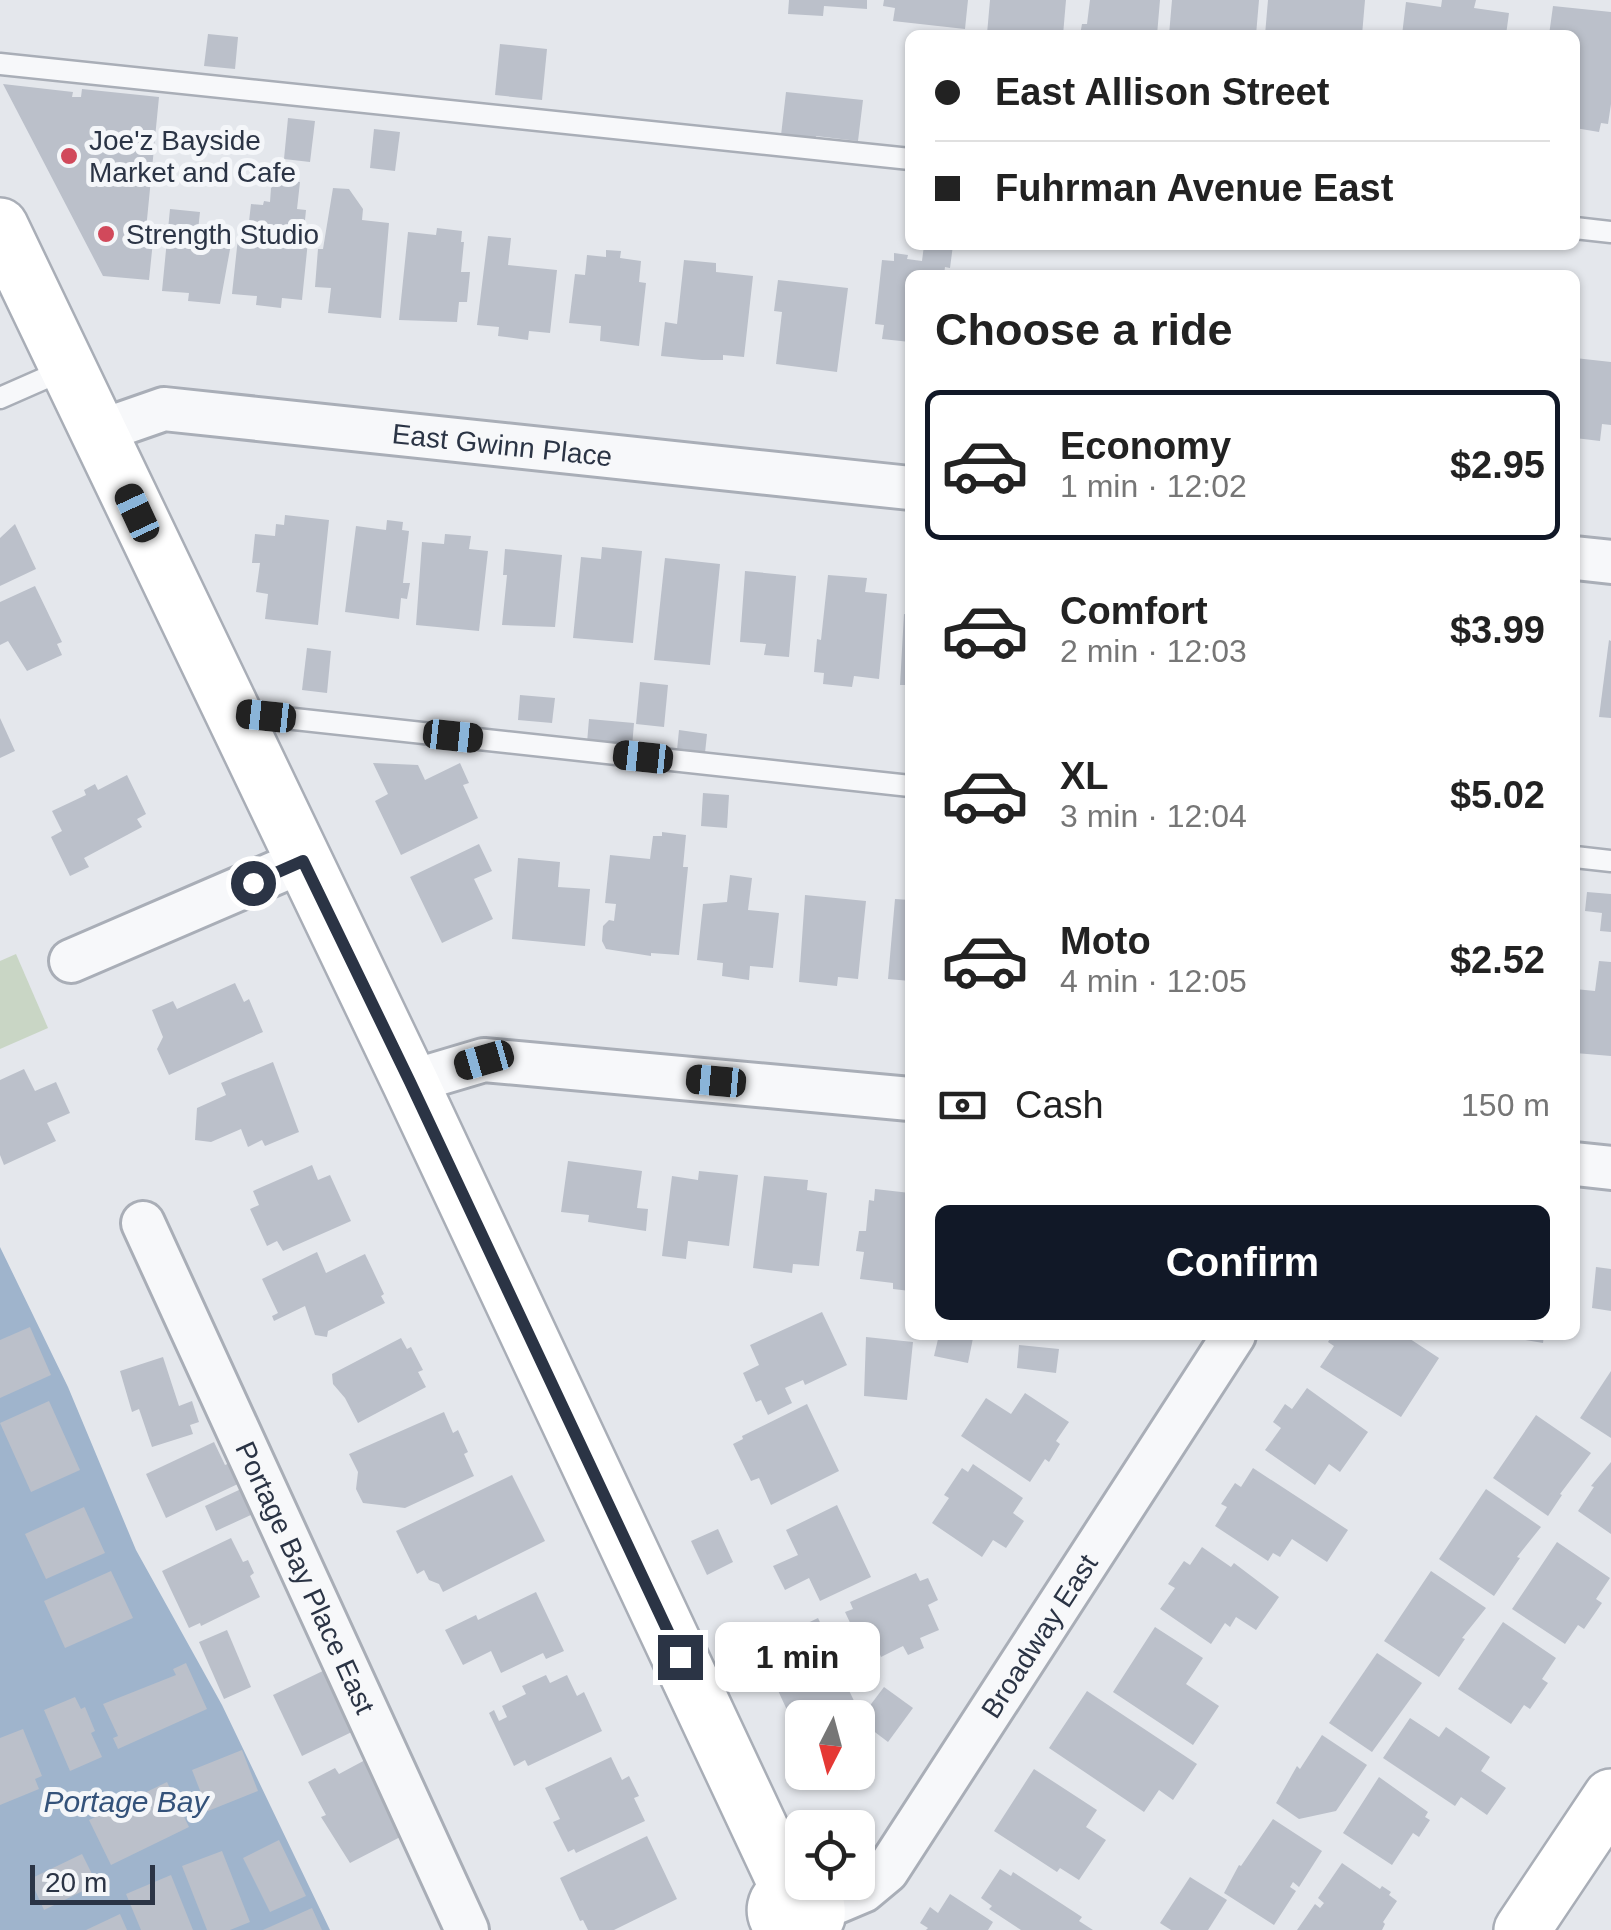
<!DOCTYPE html>
<html lang="en">
<head>
<meta charset="utf-8">
<style>
  :root { --surface:#fff; --page:#f6f6f6; --text:#222; --muted:#767676; --line:#e0e0e0; --accent:#111827 }
  body { margin:0; font-family:Helvetica,sans-serif; background:var(--page); color:var(--text); height:100vh; display:flex; flex-direction:column; font-size:38px; white-space:nowrap }
  * { box-sizing:border-box; margin:0 }
  p { font-size:32px; color:var(--muted) }
  .icon { flex:none; width:55px; height:55px; fill:none; stroke:currentColor; stroke-width:2; stroke-linecap:round; stroke-linejoin:round }
  .map { position:relative; flex:1; overflow:hidden }
  .details { position:absolute; left:905px; top:270px; width:675px; height:1070px; display:flex; flex-direction:column; background:var(--surface); border-radius:15px; box-shadow:0 2px 8px #0004 }
  .details>* { flex:none }
  .hud { position:absolute; left:905px; top:30px; width:675px; height:220px; border-radius:15px; box-shadow:0 2px 8px #0004; display:grid; align-content:center; height:220px; padding:0 30px; background:var(--surface) }
  .needle { width:65px; rotate:186deg }
  .tools { position:absolute; left:785px; top:1700px; display:grid; gap:20px }
  .tools a { display:grid; place-items:center; width:90px; height:90px; border-radius:15px; background:var(--surface); box-shadow:0 2px 8px #0004; font-size:50px }
  .scale { position:absolute; left:30px; bottom:25px; width:125px; box-sizing:border-box; padding-left:10px; border:5px solid #2b3445; border-top:0; font-size:28px; line-height:35px; white-space:nowrap; color:#2b3445; -webkit-text-stroke:8px #f4f6f9; paint-order:stroke }
  .end { position:absolute; width:45px; height:45px; margin:-22px; border:12px solid #2b3445; background:#fff; box-shadow:0 0 0 5px #fff }
  .from { border-radius:50% }
  .bubble { position:absolute; height:70px; border-radius:15px; background:var(--surface); box-shadow:0 2px 8px #0004; font-size:32px; font-weight:700; line-height:70px; text-align:center }
  .car { position:absolute; width:30px; height:60px; margin:-30px -15px; border-radius:12px; box-shadow:0 0 8px 2px #0007; background:linear-gradient(#222 24%,#8ab4d8 0 40%,#222 0 76%,#8ab4d8 0 86%,#222 0) }
  .hud b { display:flex; align-items:center; gap:35px; height:95px; font-size:38px }
  .hud b+b { border-top:2px solid var(--line) }
  .hud i { width:25px; height:25px; background:var(--text) }
  ul { padding:0; list-style:none }
  li { display:flex; align-items:center; gap:30px; height:150px; margin:0 20px 15px; padding:0 10px; border:5px solid transparent; border-radius:15px }
  li div { flex:1 }
  li b { display:block; font-size:38px }
  li em { font-style:normal; font-weight:700 }
  li.selected { border-color:var(--accent) }
  li>.icon { width:90px; height:90px; stroke-width:1.5 }
  h2 { padding:0 30px; font-size:45px; line-height:120px }
  .pay { display:flex; align-items:center; gap:25px; height:110px; padding:0 30px; font-size:38px }
  .pay p { margin-inline-start:auto }
  .cta { display:flex; gap:20px; margin-top:auto; padding:20px 30px }
  .cta a { flex:1; height:115px; border-radius:15px; background:var(--accent); color:#fff; font-size:40px; font-weight:700; line-height:115px; text-align:center }
  .map>svg:first-child { display:block }
  .green { fill:#c9d6c5 }
  .water { fill:#9fb4cc }
  .building { fill:#bbc0ca }
  .lines { fill:none; stroke-linecap:round; stroke-linejoin:round }
  .lane-casing { stroke:#a9aeb7; stroke-width:25 }
  .street-casing { stroke:#a9aeb7; stroke-width:48 }
  .secondary-casing { stroke:#a9aeb7; stroke-width:60 }
  .lane { stroke:#f7f8fa; stroke-width:20 }
  .street { stroke:#f7f8fa; stroke-width:42 }
  .secondary { stroke:#fff; stroke-width:55 }
  .route { stroke:#2b3445; stroke-width:12 }
  .poi-dot { fill:#d1495b; stroke:#f4f6f9; stroke-width:4 }
  .labels { text-anchor:middle; dominant-baseline:central; stroke-width:10; stroke-linejoin:round; paint-order:stroke }
  .poi-label { font-size:28px; fill:#2b3445; stroke:#f4f6f9; text-anchor:start }
  .street-label { font-size:28px; fill:#2b3445; stroke:#f4f6f9 }
  .water-label { font-size:30px; font-style:italic; fill:#34527a; stroke:#f4f6f9 }
</style>
</head>
<body>
<div class="map">
<svg width="1611" height="1930" viewBox="0 0 1611 1930">
  <rect width="100%" height="100%" fill="#e4e7ec"/>
  <path class="green" d="M16,954L48,1028L0,1049V961Z"/>
  <path class="water" d="M0,1247L68,1387L136,1550L222,1705L330,1930H0Z"/>
  <g class="building">
    <path d="M789,0H867V9L824,6L823,16L788,14Z"/>
    <path d="M884,0H968L965,29L893,21L895,8L883,6Z"/>
    <path d="M990,0H1066L1063,35L987,34Z"/>
    <path d="M1090,0H1160L1157,35H1080L1082,24H1087Z"/>
    <path d="M1172,0H1259L1256,35H1169Z"/>
    <path d="M1268,0H1365L1362,35H1265Z"/>
    <path d="M1442,0H1476L1474,8L1509,13L1506,35H1402L1406,2L1441,7Z"/>
    <path d="M1553,6L1611,12V104L1608,124L1601,123L1599,132L1575,128V35H1549Z"/>
    <path d="M208,34L238,37L235,69L204,66Z"/>
    <path d="M500,44L547,49L542,100L495,95Z"/>
    <path d="M3,84L73,92L72,97H81L82,89L159,97L145,240L153,241L149,280L103,276Z"/>
    <path d="M786,92L863,100L858,141L816,136L814,147L780,144Z"/>
    <path d="M288,118L315,121L310,162L284,159Z"/>
    <path d="M374,129L400,132L395,171L370,168Z"/>
    <path d="M281,180L300,182L297,209L306,210L303,240L308,241L302,300L282,298L281,308L256,305L257,296L232,294L238,238L247,239L251,204L263,205L264,201L270,202L271,188Z"/>
    <path d="M333,188L349,189L363,209L362,220L389,223L381,318L328,313L331,288L315,287L318,249H323Z"/>
    <path d="M170,209L200,212L198,230L228,233L227,243L231,244L220,304L188,301L189,293L162,291Z"/>
    <path d="M437,228L462,231L461,242H464L461,272H470L467,302H459L457,322L399,320L408,232L436,235Z"/>
    <path d="M488,236L511,238L508,265L557,270L550,333L529,331L528,340L498,336L499,327L477,325Z"/>
    <path d="M924,245H953L950,268L945,267L944,275H910V342L882,339L884,325L875,324L882,260L894,261V253L908,255L907,259L922,261Z"/>
    <path d="M606,250L621,251L620,258L641,261L639,282L646,283L639,346L600,341L601,326L569,323L575,274L585,275L587,255L606,257Z"/>
    <path d="M684,260L716,263V272L753,276L744,357L723,355V360H702L661,356L665,322L677,324Z"/>
    <path d="M778,280L848,288L837,372L776,364L782,312L774,311Z"/>
    <path d="M1575,358L1611,362V425L1602,424L1600,441L1575,438Z"/>
    <path d="M285,515L329,520L318,625L265,619L268,594L256,592L260,563H252L255,534L275,536L276,524L284,525Z"/>
    <path d="M387,520L403,522L402,530L409,531L403,583H410L407,599L401,598L399,619L345,612L356,526L386,530Z"/>
    <path d="M15,524L36,569L0,586V538Z"/>
    <path d="M445,534L471,536L469,549L488,551L479,631L416,625L422,542L444,544Z"/>
    <path d="M602,547L642,551L633,643L573,638L581,557L601,559Z"/>
    <path d="M505,549L562,555L555,627L502,625L507,575H503Z"/>
    <path d="M665,558L720,564L710,665L654,660Z"/>
    <path d="M745,571L796,576L789,657L764,655L766,644L740,642Z"/>
    <path d="M828,575L867,578L865,592L887,594L879,679L854,676L852,687L823,684L824,673L814,672L817,639L821,640Z"/>
    <path d="M35,586L62,642L57,644L62,655L27,671L8,641L0,645V602Z"/>
    <path d="M904,614L910,615V705L905,704L907,685H900Z"/>
    <path d="M1609,640L1611,641V718L1599,717Z"/>
    <path d="M307,648L331,651L327,693L302,690Z"/>
    <path d="M640,682L668,685L664,727L636,724Z"/>
    <path d="M520,695L555,698L552,723L518,720Z"/>
    <path d="M0,718L15,751L0,758Z"/>
    <path d="M589,719L634,723L632,747L587,743Z"/>
    <path d="M679,730L707,734L705,753L677,750Z"/>
    <path d="M373,763L418,765L425,780L460,763L469,783L463,785L478,818L401,855L375,801L388,794Z"/>
    <path d="M127,775L146,814L137,819L142,827L84,858L89,867L70,876L51,837L62,831L52,811L86,795L84,790L95,784L98,790Z"/>
    <path d="M703,793L729,795L727,828L701,826Z"/>
    <path d="M662,832L686,835L683,867H688L679,955L651,953V956L606,949L602,941L603,926L609,920L614,921L616,904L605,903L610,855L650,859L653,836H662Z"/>
    <path d="M479,844L492,871L474,879L493,919L442,943L410,877Z"/>
    <path d="M518,858L560,862L558,887L590,889L585,946L512,939Z"/>
    <path d="M730,875L752,878L748,910L779,913L773,968L750,966L749,980L722,976L723,963L697,960L703,904L727,902Z"/>
    <path d="M1587,892L1611,894V932L1600,931L1602,913L1585,911Z"/>
    <path d="M805,895L866,901L858,979L838,977L837,986L799,982Z"/>
    <path d="M895,899L910,900V981L888,979Z"/>
    <path d="M1599,961L1611,962V1056L1575,1053V989L1595,991Z"/>
    <path d="M235,983L244,1002L249,999L263,1032L169,1075L157,1049L163,1037L152,1010L173,1001L177,1009Z"/>
    <path d="M273,1062L299,1132L265,1146L262,1140L248,1147L241,1129L211,1142L195,1140L197,1108L226,1095L221,1083Z"/>
    <path d="M24,1069L35,1091L56,1082L70,1113L47,1123L56,1141L4,1165L0,1155V1080Z"/>
    <path d="M568,1161L642,1171L637,1208L648,1209L646,1231L588,1222L589,1215L561,1212Z"/>
    <path d="M312,1165L318,1180L330,1175L351,1221L283,1251L277,1241L267,1246L250,1209L259,1205L253,1191Z"/>
    <path d="M699,1171L738,1175L729,1246L688,1241L686,1259L662,1256L672,1176L698,1180Z"/>
    <path d="M764,1176L808,1180L807,1190L827,1193L819,1266L793,1264L792,1273L753,1268Z"/>
    <path d="M875,1189L910,1193V1291L893,1289V1283L860,1279L864,1252L856,1251L859,1231H866L869,1200L874,1201Z"/>
    <path d="M317,1252L326,1273L365,1254L384,1294L381,1296L385,1303L328,1331L327,1337L315,1335L305,1306L274,1321L272,1316L278,1313L262,1279Z"/>
    <path d="M1596,1267L1611,1269V1311L1592,1308Z"/>
    <path d="M822,1312L847,1365L805,1385L803,1380L785,1388L792,1403L768,1415L761,1400L756,1402L743,1373L759,1365L750,1345Z"/>
    <path d="M30,1327L51,1375L0,1398V1340Z"/>
    <path d="M939,1335L973,1338L968,1363L934,1356Z"/>
    <path d="M1332,1335H1404L1439,1358L1401,1417L1320,1367L1334,1346L1328,1342Z"/>
    <path d="M1496,1335H1544L1543,1343Z"/>
    <path d="M866,1337L913,1342L907,1400L864,1396Z"/>
    <path d="M401,1338L407,1349L411,1347L423,1370L418,1372L426,1387L358,1423L345,1398L333,1384L332,1374Z"/>
    <path d="M1019,1345L1059,1349L1056,1373L1017,1368Z"/>
    <path d="M163,1357L179,1406L192,1401L199,1422L190,1425L193,1434L152,1447L139,1409L132,1412L120,1371Z"/>
    <path d="M1611,1371V1438L1580,1418Z"/>
    <path d="M1307,1388L1368,1432L1340,1472L1329,1464L1315,1485L1265,1450L1281,1428L1273,1422L1285,1404L1292,1409Z"/>
    <path d="M1025,1393L1069,1422L1056,1441L1060,1444L1049,1462L1045,1459L1030,1482L961,1436L986,1398L1011,1414Z"/>
    <path d="M49,1401L80,1470L31,1492L0,1423Z"/>
    <path d="M807,1404L839,1471L771,1505L759,1478L751,1481L733,1444L743,1439L742,1436Z"/>
    <path d="M444,1412L453,1433L458,1430L468,1452L464,1454L474,1476L405,1508L363,1503L356,1489L358,1472L349,1454Z"/>
    <path d="M1536,1415L1591,1453L1560,1494L1562,1495L1548,1516L1493,1478Z"/>
    <path d="M214,1442L225,1465L232,1462L242,1482L166,1518L146,1474Z"/>
    <path d="M1611,1462V1534L1578,1511L1594,1487L1591,1486Z"/>
    <path d="M973,1464L1023,1498L1013,1513L1024,1521L1006,1548L993,1540L982,1557L932,1523L949,1498L944,1495L962,1468L968,1472Z"/>
    <path d="M1253,1468L1348,1530L1327,1562L1292,1539L1280,1557L1273,1553L1268,1561L1215,1526L1227,1507L1221,1504L1235,1483L1241,1487Z"/>
    <path d="M512,1475L545,1541L443,1592L439,1584L429,1580L424,1570L417,1574L396,1531Z"/>
    <path d="M241,1489L253,1514L216,1531L205,1506Z"/>
    <path d="M1486,1489L1541,1527L1517,1557L1520,1558L1494,1596L1439,1559Z"/>
    <path d="M837,1505L871,1577L820,1601L809,1578L785,1590L773,1566L798,1555L786,1530Z"/>
    <path d="M84,1507L105,1553L46,1579L25,1534Z"/>
    <path d="M718,1529L733,1562L707,1575L691,1541Z"/>
    <path d="M231,1538L243,1562L248,1560L254,1573L250,1576L260,1597L201,1626L200,1623L189,1628L162,1571Z"/>
    <path d="M1557,1542L1610,1578L1596,1599L1602,1603L1584,1629L1578,1625L1565,1644L1512,1609Z"/>
    <path d="M1202,1547L1231,1567L1234,1563L1279,1597L1256,1630L1236,1617L1230,1627L1225,1623L1211,1644L1160,1609L1175,1588L1168,1584L1184,1561L1190,1565Z"/>
    <path d="M111,1571L133,1618L65,1648L44,1601Z"/>
    <path d="M1431,1571L1486,1608L1462,1638L1465,1639L1439,1677L1384,1641Z"/>
    <path d="M916,1573L920,1581L928,1578L938,1600L928,1605L939,1630L920,1638L924,1648L908,1655L903,1646L881,1657L874,1640L861,1646L845,1612L853,1609L850,1602Z"/>
    <path d="M536,1592L564,1651L546,1659L543,1653L501,1673L491,1651L463,1665L445,1630L476,1615L478,1620Z"/>
    <path d="M818,1618L834,1652L842,1648L852,1670L842,1676L857,1707L834,1718H802V1732L798,1734L758,1647Z"/>
    <path d="M1503,1622L1556,1658L1542,1679L1548,1683L1530,1709L1524,1705L1511,1724L1458,1689Z"/>
    <path d="M1155,1627L1203,1658L1186,1684L1219,1706L1193,1745L1113,1692Z"/>
    <path d="M227,1630L251,1687L224,1699L199,1642Z"/>
    <path d="M1377,1653L1422,1683L1372,1752L1329,1723Z"/>
    <path d="M186,1663L207,1709L118,1749L113,1738L118,1736L103,1704L176,1675L173,1669Z"/>
    <path d="M329,1668L358,1729L302,1756L273,1695Z"/>
    <path d="M546,1675L550,1683L567,1675L577,1696L584,1692L602,1731L528,1766L525,1760L514,1766L489,1713L494,1710L499,1721L507,1717L502,1706L526,1694L522,1686Z"/>
    <path d="M884,1687L913,1708L888,1742L859,1720Z"/>
    <path d="M1087,1691L1197,1764L1173,1800L1159,1790L1144,1812L1049,1748Z"/>
    <path d="M75,1697L81,1709L85,1707L95,1731L91,1733L102,1757L70,1771L44,1710Z"/>
    <path d="M1410,1718L1439,1737L1446,1727L1490,1757L1481,1771L1506,1788L1487,1815L1461,1797L1455,1806L1383,1758Z"/>
    <path d="M23,1729L42,1776L35,1779L39,1789L0,1805V1738Z"/>
    <path d="M1322,1735L1367,1765L1336,1811L1299,1819L1276,1803L1297,1766L1300,1769Z"/>
    <path d="M242,1750L258,1791L208,1811L192,1770Z"/>
    <path d="M611,1757L622,1780L629,1776L639,1796L634,1798L645,1821L576,1853L574,1849L568,1852L553,1822L560,1819L545,1788Z"/>
    <path d="M367,1759L406,1834L350,1863L321,1817L326,1815L308,1782L335,1768L339,1774Z"/>
    <path d="M1034,1769L1097,1810L1086,1827L1106,1840L1079,1880L1060,1868L1057,1872L994,1831Z"/>
    <path d="M1379,1777L1428,1812L1425,1817L1430,1820L1419,1837L1413,1833L1392,1865L1343,1833Z"/>
    <path d="M167,1782L189,1827L111,1865L89,1820Z"/>
    <path d="M1273,1819L1322,1851L1299,1887L1293,1882L1290,1887L1296,1891L1274,1925L1224,1893L1239,1865L1241,1866Z"/>
    <path d="M647,1836L677,1899L614,1930H588L583,1920L580,1921L560,1878Z"/>
    <path d="M279,1840L306,1896L270,1912L243,1858Z"/>
    <path d="M222,1851L250,1922L230,1930H207L182,1866Z"/>
    <path d="M82,1854L97,1884L44,1910L30,1879Z"/>
    <path d="M1342,1863L1380,1889L1382,1886L1391,1892L1389,1895L1397,1901L1383,1922L1385,1924L1382,1930H1297L1315,1904L1320,1908L1324,1903L1318,1898Z"/>
    <path d="M1000,1869L1011,1876L1013,1872L1082,1917L1079,1921L1093,1930H1021L989,1909L992,1906L981,1898Z"/>
    <path d="M171,1875L193,1930H141L126,1894Z"/>
    <path d="M1190,1877L1227,1900L1208,1930H1171L1160,1923Z"/>
    <path d="M950,1894L993,1922L988,1930H926L928,1928L920,1923L930,1907L938,1913Z"/>
    <path d="M312,1908L322,1930H263Z"/>
    <path d="M120,1914L127,1930H86Z"/>
  </g>
  <g class="lines">
    <g class="lane-casing">
      <g id="lane">
        <path d="M0,64L910,159"/>
        <path d="M1575,228L1611,232"/>
        <path d="M0,398L66,369"/>
        <path d="M239,713L910,786"/>
        <path d="M1575,857L1611,861"/>
      </g>
    </g>
    <g class="street-casing">
      <g id="street">
        <path id="s1" d="M98,432L164,409L910,488"/>
        <path d="M1575,558L1611,562"/>
        <path d="M71,961L303,861"/>
        <path d="M410,1082L484,1060L910,1099"/>
        <path d="M1575,1164L1611,1168"/>
        <path id="s2" d="M143,1223L467,1930"/>
        <path id="s3" d="M818,1910L863,1891L887,1871L1234,1335"/>
      </g>
    </g>
    <g class="secondary-casing">
      <g id="secondary">
        <path d="M0,226L410,1082L789,1890"/>
        <path d="M787,1930C747,1897 822,1866 817,1917L805,1930"/>
        <path d="M1522,1930L1611,1797"/>
      </g>
    </g>
    <use href="#lane" class="lane"/>
    <use href="#street" class="street"/>
    <use href="#secondary" class="secondary"/>
  </g>
  <g class="lines">
    <path class="route" d="M253,883L303,861L410,1082L680,1657"/>
  </g>
  <g class="poi-dot">
    <circle cx="69" cy="156" r="10"/>
    <circle cx="106" cy="234" r="10"/>
  </g>
  <g class="labels">
    <g class="poi-label">
      <text x="89" y="140">Joe'z Bayside<tspan x="89" dy="32">Market and Cafe</tspan></text>
      <text x="126" y="234">Strength Studio</text>
    </g>
    <g class="street-label">
      <text stroke="none"><textPath href="#s1" startOffset="410">East Gwinn Place</textPath></text>
      <text stroke="none"><textPath href="#s2" startOffset="390">Portage Bay Place East</textPath></text>
      <text stroke="none"><textPath href="#s3" startOffset="360">Broadway East</textPath></text>
    </g>
    <g class="water-label">
      <text x="126" y="1801">Portage Bay</text>
    </g>
  </g>
</svg>
<div class="tools">
<a><svg class="needle" viewBox="-14 -14 28 28"><path d="M0-13l5 13h-10z" fill="#e53935"/><path d="M0 13l5-13h-10z" fill="#767676"/></svg></a>
<a><svg class="icon" aria-label="locate" viewBox="0 0 24 24"><circle cx="12" cy="12" r="6"/><path d="M12 2v4M12 18v4M2 12h4M18 12h4"/></svg></a>
</div>
<div class="scale">20 m</div>
<i class="end from" style="left:253px;top:883px"></i>
<i class="end" style="left:680px;top:1657px"></i>
<div class="bubble" style="left:715px;top:1622px;width:165px">1 min</div>
<i class="car" style="left:137px;top:513px;rotate:335deg"></i>
<i class="car" style="left:266px;top:716px;rotate:276deg"></i>
<i class="car" style="left:453px;top:736px;rotate:96deg"></i>
<i class="car" style="left:643px;top:757px;rotate:276deg"></i>
<i class="car" style="left:484px;top:1060px;rotate:254deg"></i>
<i class="car" style="left:716px;top:1081px;rotate:275deg"></i>
<div class="hud">
<b><i class="from"></i>East Allison Street</b>
<b><i></i>Fuhrman Avenue East</b>
</div>
<section class="details">
<h2>Choose a ride</h2>
<ul>
<li class="selected"><svg class="icon" aria-label="car" viewBox="0 0 24 24"><path d="M5 17H2v-5l4-1 3-4h7l3 4 3 1v5h-3M9 17h6M6 11h13"/><circle cx="7" cy="17" r="2"/><circle cx="17" cy="17" r="2"/></svg><div><b>Economy</b><p>1 min · 12:02</p></div><em>$2.95</em></li>
<li><svg class="icon" aria-label="car" viewBox="0 0 24 24"><path d="M5 17H2v-5l4-1 3-4h7l3 4 3 1v5h-3M9 17h6M6 11h13"/><circle cx="7" cy="17" r="2"/><circle cx="17" cy="17" r="2"/></svg><div><b>Comfort</b><p>2 min · 12:03</p></div><em>$3.99</em></li>
<li><svg class="icon" aria-label="car" viewBox="0 0 24 24"><path d="M5 17H2v-5l4-1 3-4h7l3 4 3 1v5h-3M9 17h6M6 11h13"/><circle cx="7" cy="17" r="2"/><circle cx="17" cy="17" r="2"/></svg><div><b>XL</b><p>3 min · 12:04</p></div><em>$5.02</em></li>
<li><svg class="icon" aria-label="car" viewBox="0 0 24 24"><path d="M5 17H2v-5l4-1 3-4h7l3 4 3 1v5h-3M9 17h6M6 11h13"/><circle cx="7" cy="17" r="2"/><circle cx="17" cy="17" r="2"/></svg><div><b>Moto</b><p>4 min · 12:05</p></div><em>$2.52</em></li>
</ul>
<div class="pay"><svg class="icon" aria-label="cash" viewBox="0 0 24 24"><path d="M3 7h18v10H3z"/><circle cx="12" cy="12" r="2"/></svg>Cash<p>150 m</p></div>
<div class="cta"><a>Confirm</a></div>
</section>
</div>
</body>
</html>
